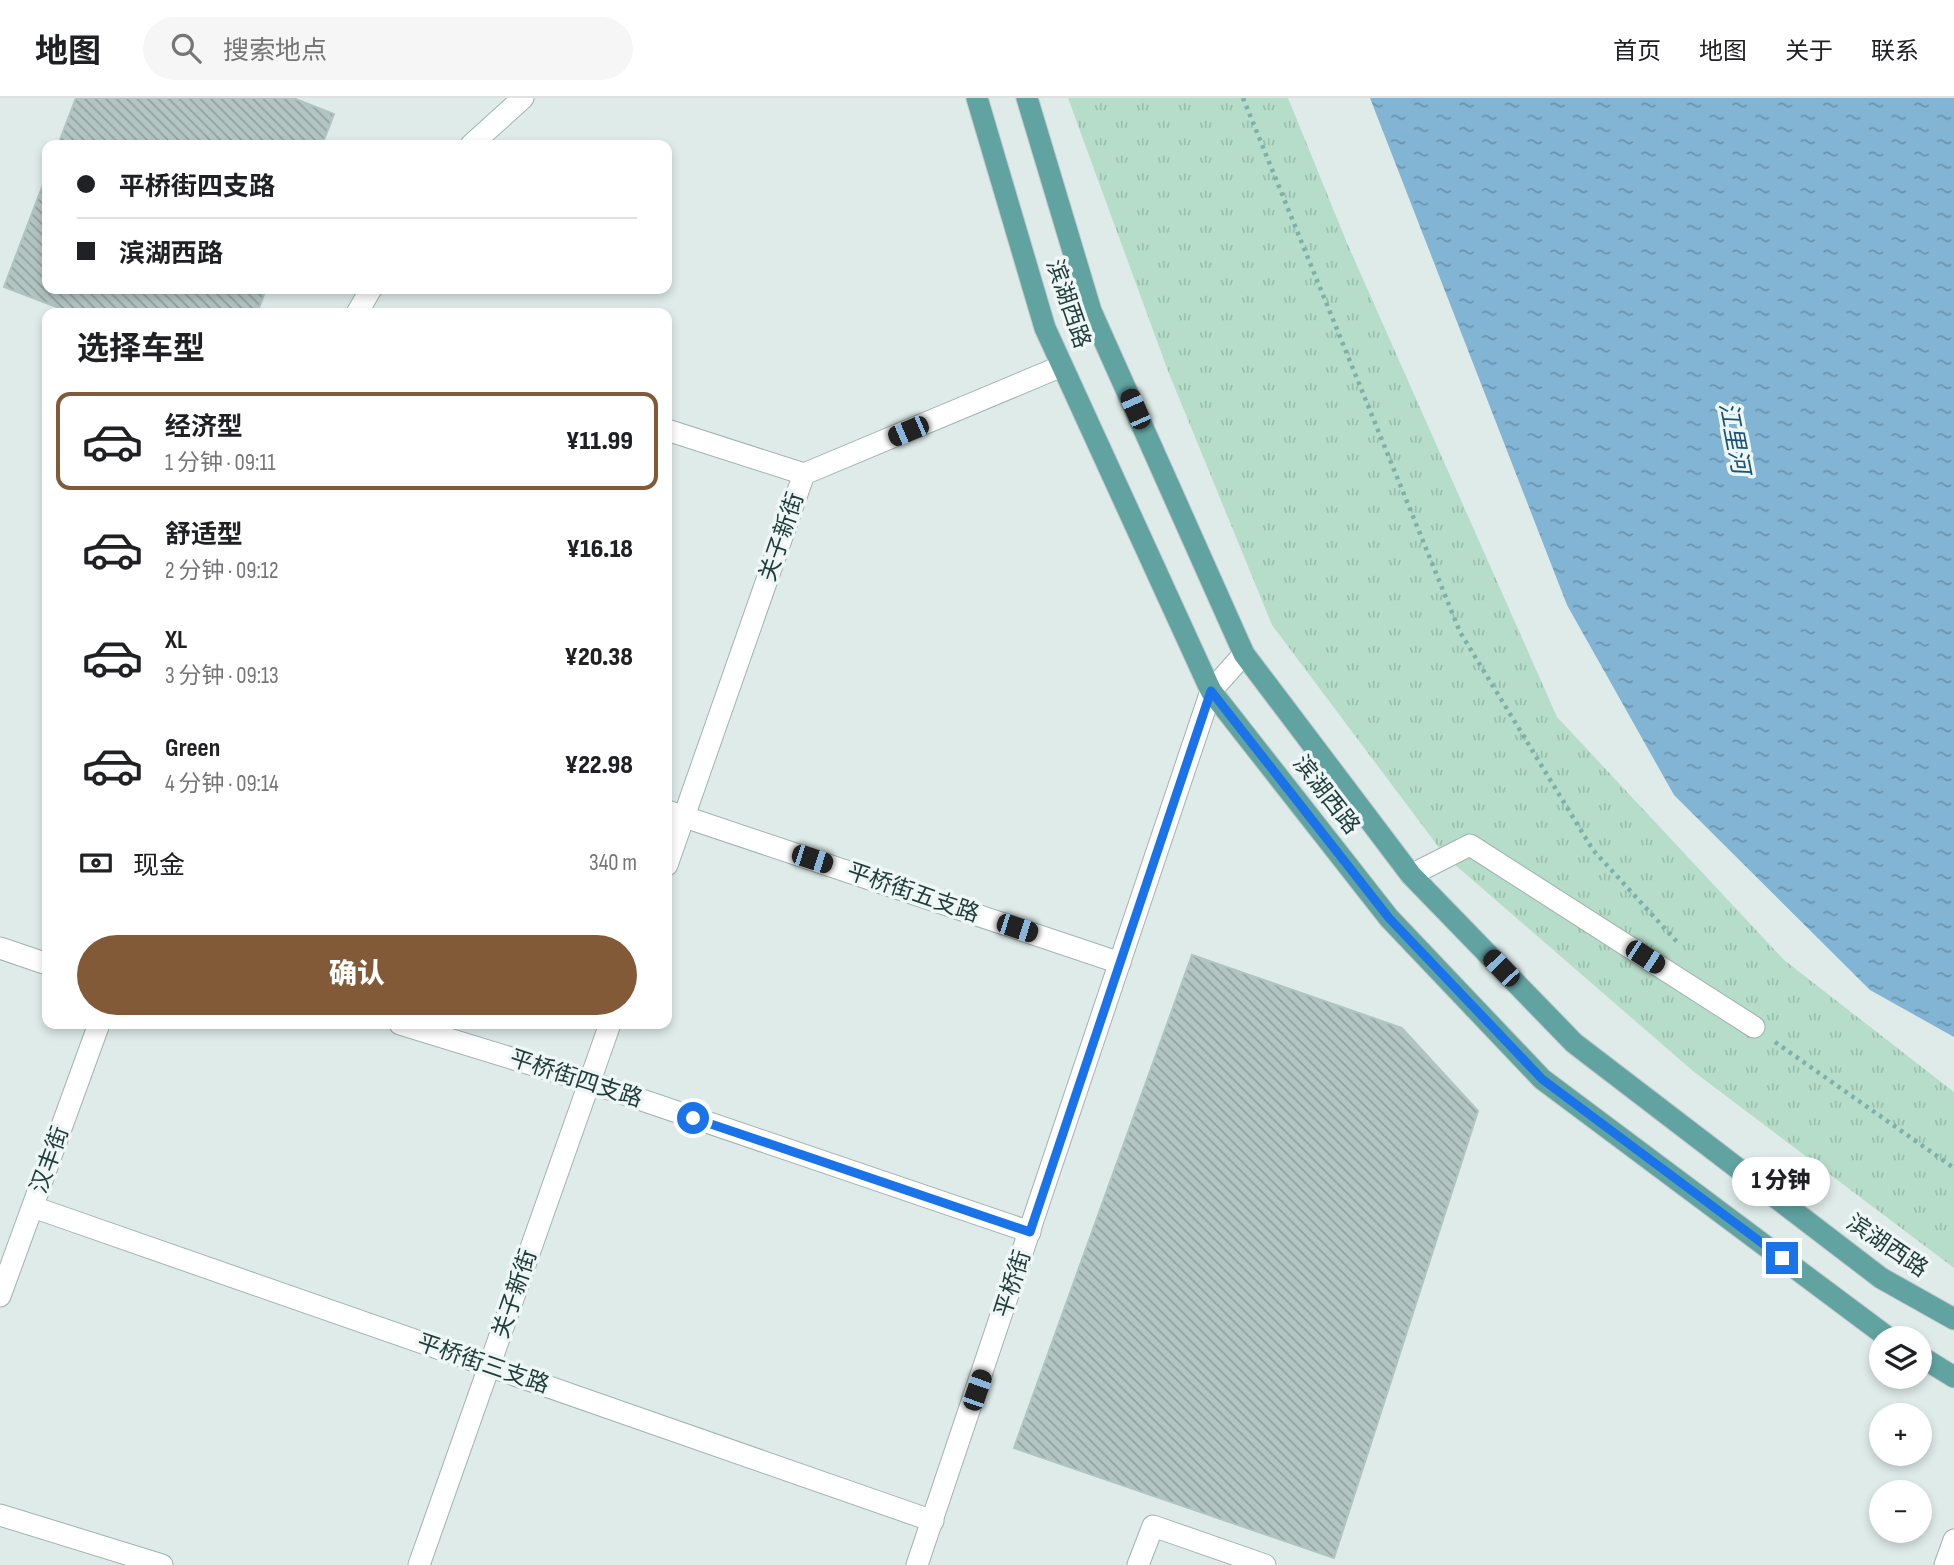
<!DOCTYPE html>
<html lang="zh">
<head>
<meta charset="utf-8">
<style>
  :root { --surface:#fff; --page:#f6f6f6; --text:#202124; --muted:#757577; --line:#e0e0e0; --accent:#825a37 }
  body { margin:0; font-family:"Sofia Sans Condensed","Noto Sans SC",sans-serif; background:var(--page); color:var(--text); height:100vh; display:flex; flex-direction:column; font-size:26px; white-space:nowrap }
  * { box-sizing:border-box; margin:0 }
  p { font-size:23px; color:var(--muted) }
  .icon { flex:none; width:38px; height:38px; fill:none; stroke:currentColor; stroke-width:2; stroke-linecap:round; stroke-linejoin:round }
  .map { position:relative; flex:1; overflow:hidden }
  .sheet { position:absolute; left:42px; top:210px; width:630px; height:721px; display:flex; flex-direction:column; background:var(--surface); border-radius:14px; box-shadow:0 4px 10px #0003 }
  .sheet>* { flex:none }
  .hud { position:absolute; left:42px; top:42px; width:630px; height:154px; border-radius:14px; box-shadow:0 4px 10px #0003; display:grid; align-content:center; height:154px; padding:0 35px; background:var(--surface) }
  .tools { position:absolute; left:1869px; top:1228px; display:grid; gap:14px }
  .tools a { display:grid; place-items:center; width:63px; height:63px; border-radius:50%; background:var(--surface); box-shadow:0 4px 10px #0003; font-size:35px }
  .end { position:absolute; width:32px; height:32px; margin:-16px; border:9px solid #1a73e8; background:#fff; box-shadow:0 0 0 4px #fff }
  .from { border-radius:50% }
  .bubble { position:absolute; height:49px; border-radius:24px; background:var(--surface); box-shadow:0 4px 10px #0003; font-size:23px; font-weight:800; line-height:49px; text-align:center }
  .car { position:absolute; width:21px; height:42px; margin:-21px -10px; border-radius:9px; box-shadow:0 0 5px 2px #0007; background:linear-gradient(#222 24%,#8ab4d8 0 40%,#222 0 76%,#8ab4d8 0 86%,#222 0) }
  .hud b { display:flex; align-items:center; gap:24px; height:66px; font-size:26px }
  .hud b+b { border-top:2px solid var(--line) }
  .hud i { width:18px; height:18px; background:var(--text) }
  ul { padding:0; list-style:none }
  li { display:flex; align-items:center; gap:21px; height:98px; margin:0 14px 10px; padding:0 21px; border:4px solid transparent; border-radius:14px }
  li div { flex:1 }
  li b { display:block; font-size:26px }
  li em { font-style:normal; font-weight:800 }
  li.on { border-color:var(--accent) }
  li>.icon { width:63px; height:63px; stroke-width:1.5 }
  h2 { padding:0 35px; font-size:32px; line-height:84px }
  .pay { display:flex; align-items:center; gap:18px; height:77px; padding:0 35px; font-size:26px }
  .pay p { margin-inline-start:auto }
  .primary-button { display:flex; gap:14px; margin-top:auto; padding:14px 35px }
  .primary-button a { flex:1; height:80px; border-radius:42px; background:var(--accent); color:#fff; font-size:28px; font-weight:800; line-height:80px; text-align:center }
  header { display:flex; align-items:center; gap:42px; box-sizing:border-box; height:98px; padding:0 35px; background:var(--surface); border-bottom:2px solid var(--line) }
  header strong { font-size:33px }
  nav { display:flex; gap:38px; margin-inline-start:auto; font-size:24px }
  .search { width:490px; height:63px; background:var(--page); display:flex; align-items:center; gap:18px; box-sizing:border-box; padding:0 24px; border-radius:38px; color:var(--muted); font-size:26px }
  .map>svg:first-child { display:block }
  .park { fill:url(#park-tufts) }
  .water { fill:url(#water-ripples) }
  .building { fill:url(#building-back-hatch); stroke:#b0c4c1; stroke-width:2 }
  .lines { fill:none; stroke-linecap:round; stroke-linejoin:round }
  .minor-casing { stroke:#a1b3b0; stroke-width:23 }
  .major-casing { stroke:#c0c8c8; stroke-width:23 }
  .path { stroke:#7db0ac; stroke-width:4.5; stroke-dasharray:3.5 5; stroke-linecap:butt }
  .minor { stroke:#fff; stroke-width:21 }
  .major { stroke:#60a3a1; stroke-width:21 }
  .route { stroke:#1a73e8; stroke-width:9 }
  .labels { text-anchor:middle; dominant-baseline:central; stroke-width:7; stroke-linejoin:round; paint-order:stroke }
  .street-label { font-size:23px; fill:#1f3b3a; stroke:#eef7f5 }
  .water-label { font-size:24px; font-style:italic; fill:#165279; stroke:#eef7f5 }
</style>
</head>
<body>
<header>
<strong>地图</strong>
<div class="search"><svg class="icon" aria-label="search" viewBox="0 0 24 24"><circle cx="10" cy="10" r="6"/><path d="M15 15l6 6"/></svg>搜索地点</div>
<nav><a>首页</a><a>地图</a><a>关于</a><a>联系</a></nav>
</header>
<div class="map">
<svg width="1954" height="1467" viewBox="0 0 1954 1467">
  <defs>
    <pattern id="park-tufts" width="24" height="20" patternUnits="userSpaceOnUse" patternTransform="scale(1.75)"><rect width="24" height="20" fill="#b5ddc9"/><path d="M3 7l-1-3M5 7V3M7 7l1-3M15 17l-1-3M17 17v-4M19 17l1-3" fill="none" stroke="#9bbfad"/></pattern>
    <pattern id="water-ripples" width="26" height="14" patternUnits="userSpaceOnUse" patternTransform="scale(1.75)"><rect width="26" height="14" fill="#82b4d3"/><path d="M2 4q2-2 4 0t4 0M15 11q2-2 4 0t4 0" fill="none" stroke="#6a94ac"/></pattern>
    <pattern id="building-back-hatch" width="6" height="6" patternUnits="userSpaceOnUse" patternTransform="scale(1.75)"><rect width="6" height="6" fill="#b3c5c2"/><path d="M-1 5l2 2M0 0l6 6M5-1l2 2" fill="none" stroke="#91a19f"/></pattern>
  </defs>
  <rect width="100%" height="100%" fill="#deebe8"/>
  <path class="park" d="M1068,0H1288L1347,145L1557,619L1784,862L1954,994V1170L1693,973L1446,759L1272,527L1168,273Z"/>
  <path class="water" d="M1370,0H1954V939L1870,892L1674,697L1567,507Z"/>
  <g class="building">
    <path d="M76,0H293L334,16L322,47H58Z"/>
    <path d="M47,76V191H266L257,215H72L4,189Z"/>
    <path d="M1192,857L1402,930L1478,1013L1334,1460L1014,1350Z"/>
  </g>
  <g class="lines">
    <g class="minor-casing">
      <g id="minor">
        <path d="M471,47L523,0"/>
        <path d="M357,215L371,191"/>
        <path d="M667,332L804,376"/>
        <path d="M667,713L1120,865"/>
        <path d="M667,767L804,376L1062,268"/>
        <path d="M1411,777L1470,747L1754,929"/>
        <path d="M0,850L47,866"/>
        <path d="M400,926L589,984L1030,1134"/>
        <path d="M33,1109L933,1423"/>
        <path d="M0,1198L99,926"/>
        <path d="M0,1417L162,1467"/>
        <path d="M419,1467L610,926"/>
        <path d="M917,1467L1211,593L1244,556"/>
        <path d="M1138,1467L1153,1428L1265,1467"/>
        <path d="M1945,1467L1954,1442"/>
      </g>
    </g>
    <g class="major-casing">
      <g id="major">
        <path d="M977,0L1045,230L1211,593L1389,820L1542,981L1890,1241"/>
        <path d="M1027,0L1091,213L1244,556L1411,777L1574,945L1881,1180L1954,1221"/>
        <path d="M1920,1258L1954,1279"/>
      </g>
    </g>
    <g class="path">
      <path d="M1243,0L1460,534L1593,752L1678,845"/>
      <path d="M1775,944L1954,1070"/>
    </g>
    <use href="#minor" class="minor"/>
    <use href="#major" class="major"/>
  </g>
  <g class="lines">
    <path class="route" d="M693,1020L1030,1134L1211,593L1389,820L1542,981L1782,1160"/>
  </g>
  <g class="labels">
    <g class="street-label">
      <text transform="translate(1068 206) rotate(71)">滨湖西路</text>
      <text transform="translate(782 439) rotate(-71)">关子新街</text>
      <text transform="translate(1326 697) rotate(52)">滨湖西路</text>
      <text transform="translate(913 795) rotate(19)">平桥街五支路</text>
      <text transform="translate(576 981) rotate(18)">平桥街四支路</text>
      <text transform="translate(50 1062) rotate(-70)">汉丰街</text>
      <text transform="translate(1887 1148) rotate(34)">滨湖西路</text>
      <text transform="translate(1013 1186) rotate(-72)">平桥街</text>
      <text transform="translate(515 1196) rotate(-71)">关子新街</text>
      <text transform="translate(483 1266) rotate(19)">平桥街三支路</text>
    </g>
    <g class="water-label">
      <text transform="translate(1734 340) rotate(79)">江里河</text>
    </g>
  </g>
</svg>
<div class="tools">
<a><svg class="icon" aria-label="layers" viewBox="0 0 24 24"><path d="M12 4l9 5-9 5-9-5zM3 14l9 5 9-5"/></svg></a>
<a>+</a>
<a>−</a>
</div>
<i class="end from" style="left:693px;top:1020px"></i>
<i class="end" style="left:1782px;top:1160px"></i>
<div class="bubble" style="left:1732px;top:1059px;width:98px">1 分钟</div>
<i class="car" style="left:1135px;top:311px;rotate:336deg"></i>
<i class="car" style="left:908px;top:333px;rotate:247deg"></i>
<i class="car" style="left:812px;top:761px;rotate:108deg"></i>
<i class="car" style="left:1017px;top:830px;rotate:108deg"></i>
<i class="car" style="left:1645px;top:859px;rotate:123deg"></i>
<i class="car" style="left:1501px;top:870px;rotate:316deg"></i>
<i class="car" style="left:977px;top:1292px;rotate:19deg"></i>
<div class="hud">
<b><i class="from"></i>平桥街四支路</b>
<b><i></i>滨湖西路</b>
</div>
<section class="sheet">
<h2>选择车型</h2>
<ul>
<li class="on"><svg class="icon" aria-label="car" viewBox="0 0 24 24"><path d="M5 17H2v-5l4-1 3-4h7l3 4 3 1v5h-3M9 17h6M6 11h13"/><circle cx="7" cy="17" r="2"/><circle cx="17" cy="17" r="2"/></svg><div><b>经济型</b><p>1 分钟 · 09:11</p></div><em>¥11.99</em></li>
<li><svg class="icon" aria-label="car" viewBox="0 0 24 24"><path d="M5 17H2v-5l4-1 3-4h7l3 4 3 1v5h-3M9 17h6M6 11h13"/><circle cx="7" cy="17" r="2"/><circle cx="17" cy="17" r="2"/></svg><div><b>舒适型</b><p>2 分钟 · 09:12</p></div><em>¥16.18</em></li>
<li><svg class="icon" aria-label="car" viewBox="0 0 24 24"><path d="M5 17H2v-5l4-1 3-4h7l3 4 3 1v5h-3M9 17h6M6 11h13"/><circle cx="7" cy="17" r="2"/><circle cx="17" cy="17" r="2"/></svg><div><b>XL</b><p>3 分钟 · 09:13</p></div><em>¥20.38</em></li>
<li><svg class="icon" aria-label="car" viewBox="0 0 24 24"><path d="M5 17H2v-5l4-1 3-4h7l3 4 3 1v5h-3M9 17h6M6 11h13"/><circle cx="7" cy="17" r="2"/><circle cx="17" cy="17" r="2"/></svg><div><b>Green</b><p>4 分钟 · 09:14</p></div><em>¥22.98</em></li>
</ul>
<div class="pay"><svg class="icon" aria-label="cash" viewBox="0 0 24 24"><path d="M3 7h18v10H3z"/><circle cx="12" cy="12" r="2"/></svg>现金<p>340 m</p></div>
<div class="primary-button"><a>确认</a></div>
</section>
</div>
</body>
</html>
